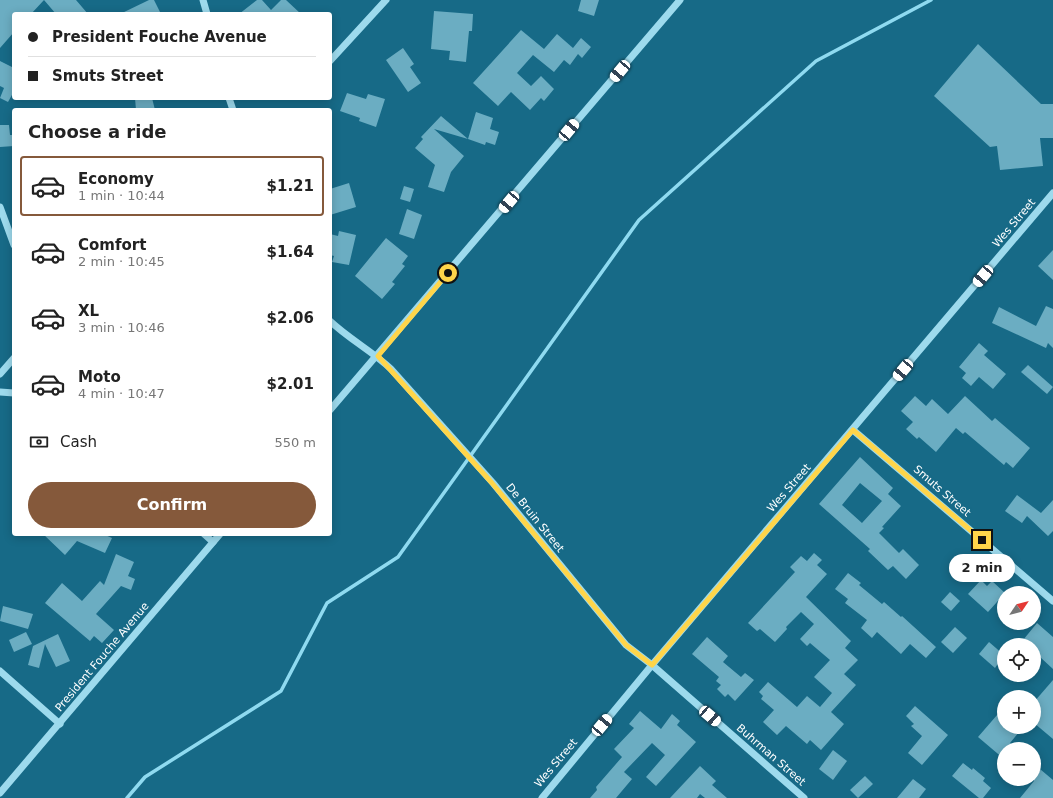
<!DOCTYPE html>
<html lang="en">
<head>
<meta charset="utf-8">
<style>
  :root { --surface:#fff; --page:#f6f6f6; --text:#222; --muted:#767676; --line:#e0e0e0; --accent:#85593b }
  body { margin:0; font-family:"DejaVu Sans",sans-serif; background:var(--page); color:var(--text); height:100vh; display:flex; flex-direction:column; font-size:15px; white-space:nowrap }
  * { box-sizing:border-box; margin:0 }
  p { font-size:13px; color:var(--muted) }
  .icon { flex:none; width:22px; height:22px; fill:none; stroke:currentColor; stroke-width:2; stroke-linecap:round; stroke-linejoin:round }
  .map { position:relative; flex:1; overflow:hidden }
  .sheet { position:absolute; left:12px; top:108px; width:320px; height:428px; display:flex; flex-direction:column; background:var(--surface); border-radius:4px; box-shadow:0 2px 10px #0003 }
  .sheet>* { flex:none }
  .hud { position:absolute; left:12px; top:12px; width:320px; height:88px; border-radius:4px; box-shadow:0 2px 10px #0003; display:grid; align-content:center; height:88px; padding:0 16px; background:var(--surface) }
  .needle { width:26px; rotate:55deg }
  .buttons { position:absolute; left:997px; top:586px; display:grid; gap:8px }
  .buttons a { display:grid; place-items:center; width:44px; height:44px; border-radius:50%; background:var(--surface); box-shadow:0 2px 10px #0003; font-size:20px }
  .end { position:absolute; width:18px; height:18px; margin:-9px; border:5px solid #ffd54a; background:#111; box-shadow:0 0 0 2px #111 }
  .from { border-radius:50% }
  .bubble { position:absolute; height:28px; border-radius:14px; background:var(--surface); box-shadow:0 2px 10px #0003; font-size:13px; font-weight:700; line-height:28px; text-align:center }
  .car { position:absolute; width:12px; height:24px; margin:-12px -6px; border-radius:5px; box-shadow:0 0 3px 1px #0007; background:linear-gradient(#fff 24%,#345 0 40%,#fff 0 76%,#345 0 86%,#fff 0) }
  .hud b { display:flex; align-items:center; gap:14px; height:38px; font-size:15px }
  .hud b+b { border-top:1px solid var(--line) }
  .hud i { width:10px; height:10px; background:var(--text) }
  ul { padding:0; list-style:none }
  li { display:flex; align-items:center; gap:12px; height:60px; margin:0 8px 6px; padding:0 8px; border:2px solid transparent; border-radius:4px }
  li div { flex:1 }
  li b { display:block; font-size:15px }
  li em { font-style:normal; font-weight:700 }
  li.current { border-color:var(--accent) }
  li>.icon { width:36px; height:36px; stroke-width:1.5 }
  h2 { padding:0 16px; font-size:18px; line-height:48px }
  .pay { display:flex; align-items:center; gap:10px; height:44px; padding:0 16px; font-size:15px }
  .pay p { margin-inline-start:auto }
  .action { display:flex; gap:8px; margin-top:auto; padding:8px 16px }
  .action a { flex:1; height:46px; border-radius:24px; background:var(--accent); color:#fff; font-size:16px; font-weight:700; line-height:46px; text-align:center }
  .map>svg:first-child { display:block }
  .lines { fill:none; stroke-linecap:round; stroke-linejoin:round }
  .stream { stroke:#8fdaf0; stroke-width:3.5 }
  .building { fill:#6badc2; fill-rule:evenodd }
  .minor { stroke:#9ddaed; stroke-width:7 }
  .route { stroke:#ffd54a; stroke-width:5 }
  .labels { text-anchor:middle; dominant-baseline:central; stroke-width:4; stroke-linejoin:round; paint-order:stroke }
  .street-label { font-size:11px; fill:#fff; stroke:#176a87 }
</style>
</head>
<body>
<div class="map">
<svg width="1053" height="798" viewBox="0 0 1053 798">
  <rect width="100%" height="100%" fill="#176a87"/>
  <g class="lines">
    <path class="stream" d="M127,798L145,777L281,691L327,603L398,557L639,220L816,61L931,0"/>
  </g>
  <g class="building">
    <path d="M0,0H76L88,14H56L44,0L31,14H14V32L0,48Z"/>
    <path d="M149,0H154L161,14H120Z"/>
    <path d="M257,0H262L271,10L281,0H286L301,14H239Z"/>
    <path d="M581,0H599L594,16L578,11Z"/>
    <path d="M434,11L473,14L472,31H469L466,62L449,60L450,51L431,49Z"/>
    <path d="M521,30L544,49L557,34L573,48L581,38L591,47L582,58L578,54L570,65L564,60L554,72L533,55L517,73L531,86L541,76L554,89L544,101L541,98L530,110L511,92L498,106L473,83Z"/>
    <path d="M978,44L1041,104H1053V138H1040L1043,166L1000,170L997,146L990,147L934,96Z"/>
    <path d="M403,48L414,64L410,67L421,83L408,92L386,60Z"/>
    <path d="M0,61L14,68V93H13L8,102L0,98L4,88L0,86Z"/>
    <path d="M347,93L366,99L368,94L385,99L376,127L359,121L360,118L340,111Z"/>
    <path d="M135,98H152L155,110H136Z"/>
    <path d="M476,112L493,118L490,129L499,132L495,145L486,142L485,145L468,139Z"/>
    <path d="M441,116L468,139L434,129L464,156L451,172L444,192L428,187L435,165L415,148L423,139L421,137Z"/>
    <path d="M0,125H9L10,135H14V146L0,147Z"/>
    <path d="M349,183L356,207L330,215V189Z"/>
    <path d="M404,186L414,189L410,202L400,199Z"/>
    <path d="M407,209L422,215L414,239L399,234Z"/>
    <path d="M339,231L356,235L349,265L332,262L334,256L330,255V234L338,236Z"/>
    <path d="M386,238L408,256L402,264L405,266L392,282L395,284L382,299L355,276Z"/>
    <path d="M1053,250V280L1038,266Z"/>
    <path d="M1046,306L1053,309V348L1048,343L1046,348L992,323L999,307L1036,326Z"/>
    <path d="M979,343L988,351L984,355L1006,374L993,389L979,377L971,386L962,378L966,373L959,367Z"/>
    <path d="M1028,365L1053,387L1047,394L1021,372Z"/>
    <path d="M915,396L926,406L932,399L948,414L965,396L992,421L995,418L1030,448L1013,468L1006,462L1004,465L965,432L963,434L956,428L936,452L919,437L917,439L906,429L913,422L901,411Z"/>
    <path d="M860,457L893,488L888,494L901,506L882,527L884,528L879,533L899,553L903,549L919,565L906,579L893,566L888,570L868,551L870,549L819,504ZM860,483L882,501L862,523L842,505Z"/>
    <path d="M1017,495L1041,513L1053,500V531L1048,536L1027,516L1022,523L1005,511Z"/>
    <path d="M43,534H103L112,538L105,553L77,541L65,555Z"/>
    <path d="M814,553L822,560L817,565L827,574L806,597L851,641L845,648L858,660L844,674L856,685L831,712L844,724L821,750L810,740L807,744L786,726L777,735L763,722L774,710L761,699L763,696L759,692L768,682L797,707L807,696L820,707L832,693L814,677L830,660L810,643L807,646L800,639L814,624L801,612L786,627L787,629L775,642L760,629L757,631L748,623L795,572L790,567L801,556L807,561Z"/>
    <path d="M116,554L134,562L128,576L135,579L131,590L121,586L96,614L114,630L102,643L94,636L90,641L45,603L62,583L82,601L100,581L104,585Z"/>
    <path d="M848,573L861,583L859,585L882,604L884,602L901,617L902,616L936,647L926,658L910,644L901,654L877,632L872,638L861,628L867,620L845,603L848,599L835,589Z"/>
    <path d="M981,580L987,586L992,581L1005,593L988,612L968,594Z"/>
    <path d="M950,592L960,601L951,611L941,602Z"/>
    <path d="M3,606L33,614L28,629L0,621Z"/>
    <path d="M1037,623L1053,637V669L1040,657L1034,664V645H1019Z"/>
    <path d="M955,627L967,638L953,653L941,642Z"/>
    <path d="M26,632L32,644L14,652L9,640Z"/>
    <path d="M58,634L70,661L56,667L45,644L39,668L28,665L33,646Z"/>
    <path d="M707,637L728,656L723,662L741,677L745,673L754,680L735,701L728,694L725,697L717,689L721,685L716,681L719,677L692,654Z"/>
    <path d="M989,642L1004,655L995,668L979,654Z"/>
    <path d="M1053,680V739L1034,723V702Z"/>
    <path d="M915,706L948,735L922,765L908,753L922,736L911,726L914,724L906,716Z"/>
    <path d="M1004,707V727H1023L1010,743L1017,749H1004V759L978,737Z"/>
    <path d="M640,711L661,729L672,714L680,721L677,725L696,742L656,786L646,777L665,755L652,743L624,772L632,779L616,798H590L597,790L596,787L622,757L614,749L634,728L629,724Z"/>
    <path d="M833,750L847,761L833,780L819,769Z"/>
    <path d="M963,763L972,770L973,768L985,778L983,781L991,788L983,798H979L952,776Z"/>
    <path d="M1034,764L1053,780V798H1020L1034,781Z"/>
    <path d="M700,766L716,781L712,785L727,798H705L700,794L697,798H670Z"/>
    <path d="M865,776L873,784L858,798L850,790Z"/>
    <path d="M913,779L926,789L919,798H897Z"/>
  </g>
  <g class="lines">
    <g class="minor">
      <path d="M203,0L207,14"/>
      <path d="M330,61L386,0"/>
      <path d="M229,98L233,110"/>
      <path d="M0,207L14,245"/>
      <path d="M330,321C349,339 372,351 391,369L493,483L626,645L652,665L804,798"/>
      <path d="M0,374L14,358"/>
      <path d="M0,392L14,393"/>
      <path d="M330,410L680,0"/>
      <path d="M853,430L1053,601"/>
      <path d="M204,534L213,542"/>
      <path d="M0,671L60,724"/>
      <path d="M0,793L220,534"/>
      <path d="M542,798L652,665L1053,193"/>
    </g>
  </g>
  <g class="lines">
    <path class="route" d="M448,273L378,356L492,483L626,645L652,665L853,430L982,540"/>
  </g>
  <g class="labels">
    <g class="street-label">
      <text transform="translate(1014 223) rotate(-50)">Wes Street</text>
      <text transform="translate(789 488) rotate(-49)">Wes Street</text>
      <text transform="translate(942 491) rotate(41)">Smuts Street</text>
      <text transform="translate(535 518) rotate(51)">De Bruin Street</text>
      <text transform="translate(102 657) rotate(-50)">President Fouche Avenue</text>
      <text transform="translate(771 755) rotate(41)">Buhrman Street</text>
      <text transform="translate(556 763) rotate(-50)">Wes Street</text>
    </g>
  </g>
</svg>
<div class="buttons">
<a><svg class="needle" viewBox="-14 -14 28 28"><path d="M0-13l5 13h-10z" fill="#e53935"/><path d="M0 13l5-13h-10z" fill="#767676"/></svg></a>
<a><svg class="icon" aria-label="locate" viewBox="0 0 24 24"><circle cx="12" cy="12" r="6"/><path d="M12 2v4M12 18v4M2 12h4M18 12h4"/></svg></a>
<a>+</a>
<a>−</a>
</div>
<i class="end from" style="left:448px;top:273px"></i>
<i class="end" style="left:982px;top:540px"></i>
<div class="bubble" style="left:949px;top:554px;width:66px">2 min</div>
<i class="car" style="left:620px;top:71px;rotate:220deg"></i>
<i class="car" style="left:569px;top:130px;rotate:40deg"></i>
<i class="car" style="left:509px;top:202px;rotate:220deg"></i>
<i class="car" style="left:983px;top:276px;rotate:220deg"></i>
<i class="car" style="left:903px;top:370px;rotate:220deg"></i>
<i class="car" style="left:710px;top:716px;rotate:131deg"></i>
<i class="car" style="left:602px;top:725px;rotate:40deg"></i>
<div class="hud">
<b><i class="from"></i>President Fouche Avenue</b>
<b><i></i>Smuts Street</b>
</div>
<section class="sheet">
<h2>Choose a ride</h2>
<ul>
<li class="current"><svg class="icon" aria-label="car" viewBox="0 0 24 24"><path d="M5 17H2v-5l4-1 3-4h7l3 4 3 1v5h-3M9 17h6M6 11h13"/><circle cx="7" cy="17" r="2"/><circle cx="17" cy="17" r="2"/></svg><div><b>Economy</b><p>1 min · 10:44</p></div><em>$1.21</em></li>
<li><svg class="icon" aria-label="car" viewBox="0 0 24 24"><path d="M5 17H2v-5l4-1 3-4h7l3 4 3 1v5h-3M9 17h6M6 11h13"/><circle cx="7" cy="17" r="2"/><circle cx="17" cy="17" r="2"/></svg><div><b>Comfort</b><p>2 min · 10:45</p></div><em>$1.64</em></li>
<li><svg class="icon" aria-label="car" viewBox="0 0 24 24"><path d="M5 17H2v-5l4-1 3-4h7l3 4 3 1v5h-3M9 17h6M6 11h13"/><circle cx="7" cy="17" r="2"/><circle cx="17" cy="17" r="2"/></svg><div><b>XL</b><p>3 min · 10:46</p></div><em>$2.06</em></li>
<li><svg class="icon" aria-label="car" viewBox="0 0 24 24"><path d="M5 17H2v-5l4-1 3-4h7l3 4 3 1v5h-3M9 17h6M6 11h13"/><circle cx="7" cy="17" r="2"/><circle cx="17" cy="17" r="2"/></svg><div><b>Moto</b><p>4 min · 10:47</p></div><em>$2.01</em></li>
</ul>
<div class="pay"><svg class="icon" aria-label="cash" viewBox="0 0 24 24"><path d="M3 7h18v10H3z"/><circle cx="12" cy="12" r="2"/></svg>Cash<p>550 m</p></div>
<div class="action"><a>Confirm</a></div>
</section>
</div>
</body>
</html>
